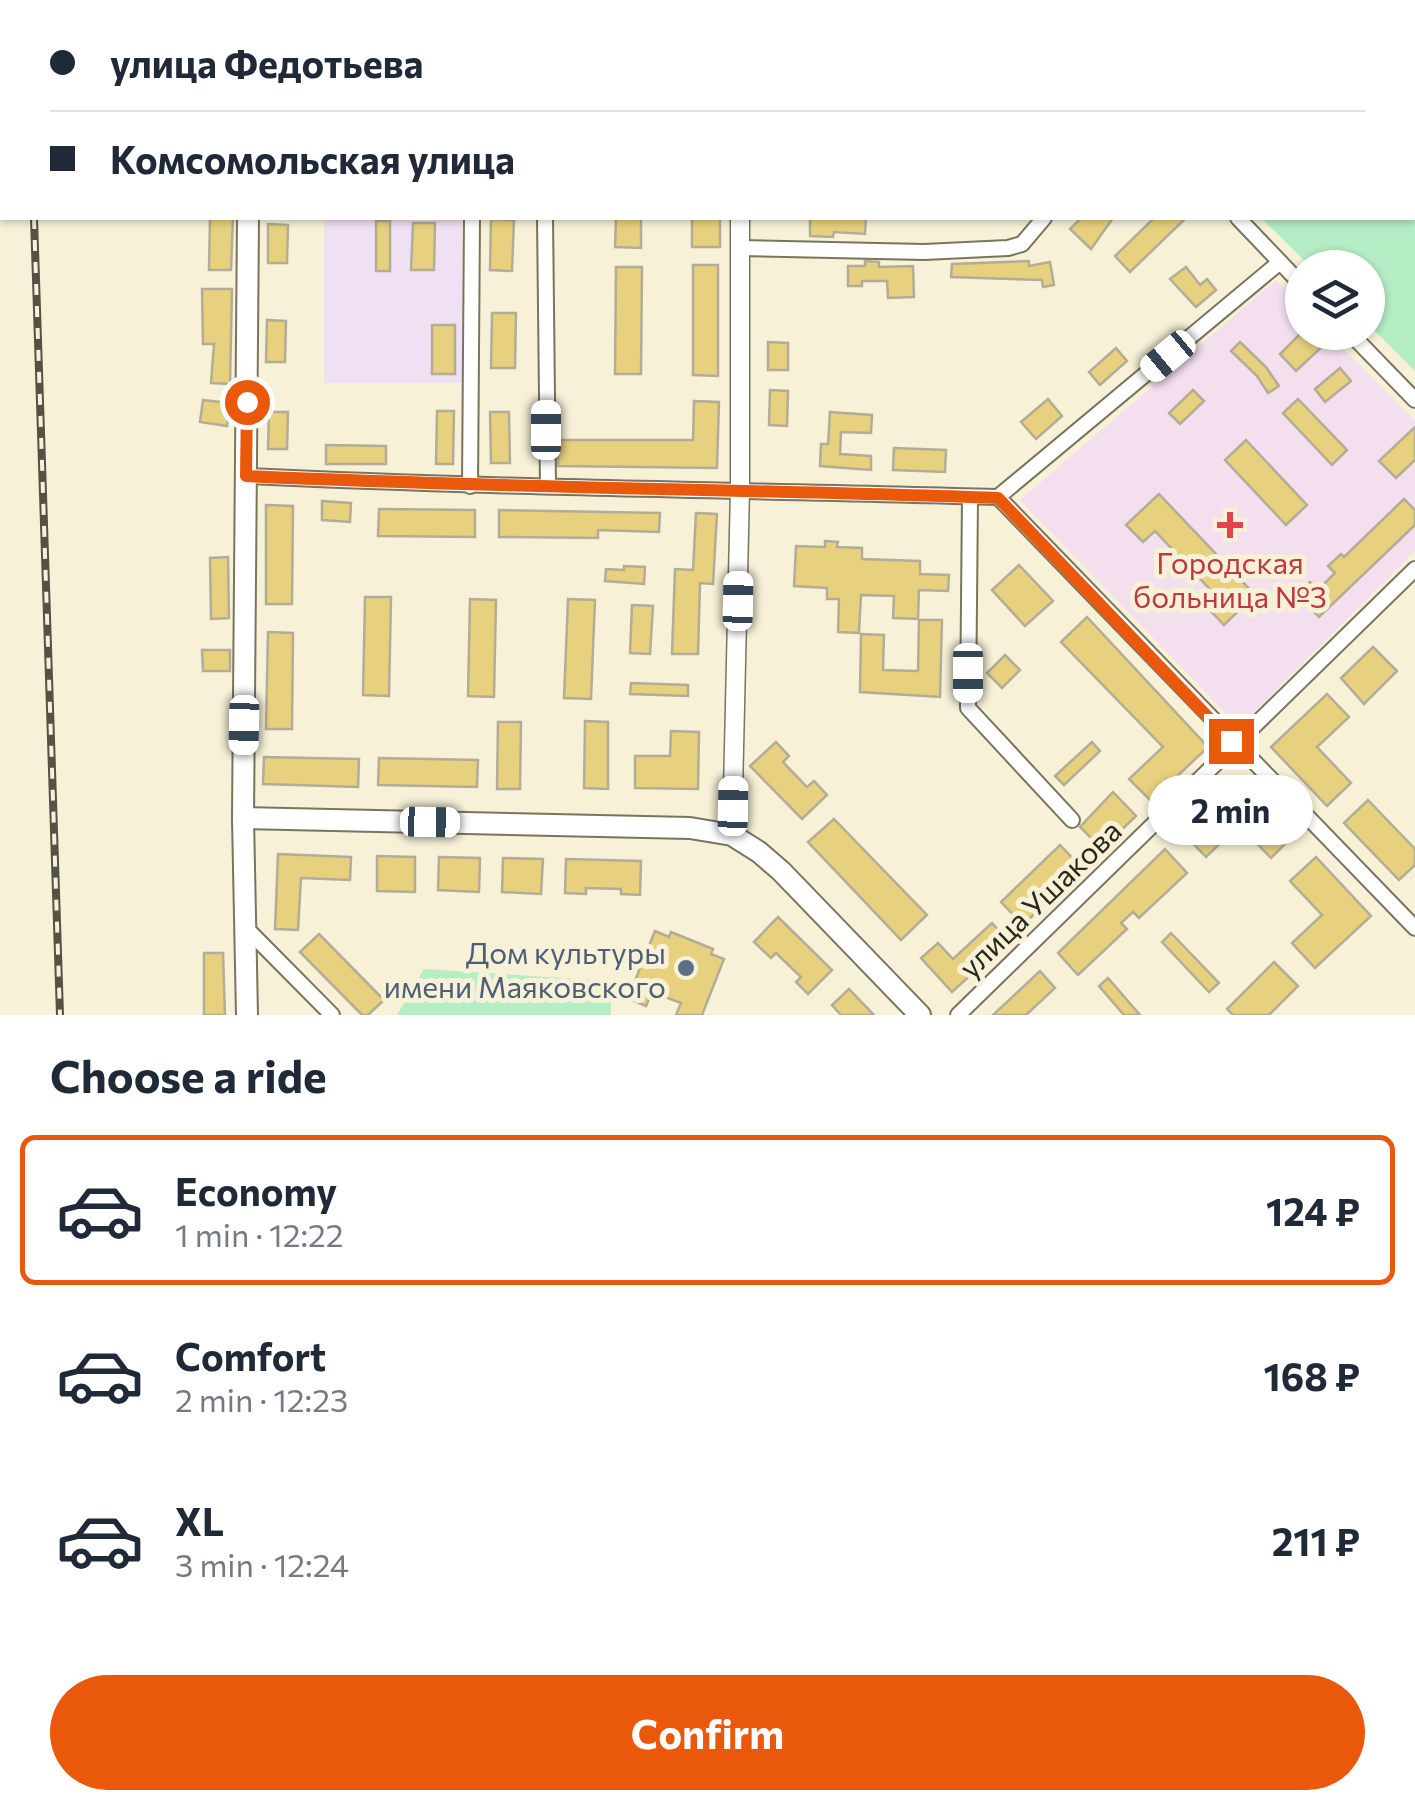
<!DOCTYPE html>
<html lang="en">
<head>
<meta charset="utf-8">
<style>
  :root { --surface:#fff; --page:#f6f6f7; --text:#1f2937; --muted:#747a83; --line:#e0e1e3; --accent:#ea580c }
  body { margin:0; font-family:Commissioner,sans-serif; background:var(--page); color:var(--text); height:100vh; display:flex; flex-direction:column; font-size:38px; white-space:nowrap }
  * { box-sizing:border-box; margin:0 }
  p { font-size:32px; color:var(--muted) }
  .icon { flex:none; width:55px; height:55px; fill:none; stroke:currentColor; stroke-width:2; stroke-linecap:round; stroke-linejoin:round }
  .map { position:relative; height:1015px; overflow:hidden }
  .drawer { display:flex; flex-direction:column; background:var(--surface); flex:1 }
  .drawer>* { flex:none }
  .hud { position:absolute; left:0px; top:0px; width:1415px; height:220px; box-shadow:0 2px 8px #0004; display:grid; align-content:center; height:220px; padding:0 50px; background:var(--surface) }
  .controls { position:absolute; left:1285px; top:250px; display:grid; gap:20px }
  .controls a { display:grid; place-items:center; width:100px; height:100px; border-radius:50%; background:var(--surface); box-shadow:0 2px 8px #0004; font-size:50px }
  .end { position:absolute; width:45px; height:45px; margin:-22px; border:12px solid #ea580c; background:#fff; box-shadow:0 0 0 5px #fff }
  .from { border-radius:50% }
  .bubble { position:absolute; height:70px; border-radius:35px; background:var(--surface); box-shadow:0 2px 8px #0004; font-size:32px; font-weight:700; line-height:70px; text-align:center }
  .car { position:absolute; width:30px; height:60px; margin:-30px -15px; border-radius:12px; box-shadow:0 0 8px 2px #0007; background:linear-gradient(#fff 24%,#345 0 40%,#fff 0 76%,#345 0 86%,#fff 0) }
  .hud b { display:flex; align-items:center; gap:35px; height:95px; font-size:38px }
  .hud b+b { border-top:2px solid var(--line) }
  .hud i { width:25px; height:25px; background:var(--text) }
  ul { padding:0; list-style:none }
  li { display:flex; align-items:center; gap:30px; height:150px; margin:0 20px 15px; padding:0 30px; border:5px solid transparent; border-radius:15px }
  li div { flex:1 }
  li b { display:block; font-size:38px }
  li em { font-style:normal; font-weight:700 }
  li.on { border-color:var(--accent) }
  li>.icon { width:90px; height:90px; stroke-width:1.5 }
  h2 { padding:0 50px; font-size:45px; line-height:120px }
  .action { display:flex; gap:20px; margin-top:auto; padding:20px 50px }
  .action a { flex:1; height:115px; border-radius:60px; background:var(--accent); color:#fff; font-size:40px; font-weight:700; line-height:115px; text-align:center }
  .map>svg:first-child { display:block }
  .education { fill:#f0e0f3 }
  .medical { fill:#f4dfee }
  .green { fill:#b5edc5 }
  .building { fill:#e7d07e; stroke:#b3ad96; stroke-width:2.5 }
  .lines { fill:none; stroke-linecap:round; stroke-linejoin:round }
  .minor-casing { stroke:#7a745e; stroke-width:18 }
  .tertiary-casing { stroke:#7a745e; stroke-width:21 }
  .secondary-casing { stroke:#7a745e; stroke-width:24 }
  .minor { stroke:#fff; stroke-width:14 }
  .tertiary { stroke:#fff; stroke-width:18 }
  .secondary { stroke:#fff; stroke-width:20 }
  .rail-casing { stroke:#545145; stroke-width:8 }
  .rail { stroke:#f7f1d8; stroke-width:4; stroke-dasharray:11; stroke-linecap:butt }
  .route { stroke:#ea580c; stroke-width:12 }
  .health-dot { fill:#e0444e; stroke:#f7f1d8; stroke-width:4 }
  .service-dot { fill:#5c6f8a; stroke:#f7f1d8; stroke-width:4 }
  .labels { text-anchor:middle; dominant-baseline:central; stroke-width:10; stroke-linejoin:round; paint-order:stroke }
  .health-label { font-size:30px; fill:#be3a42; stroke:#f7f1d8 }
  .street-label { font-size:30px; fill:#29271e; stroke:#f7f1d8 }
  .service-label { font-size:30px; fill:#4e5e75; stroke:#f7f1d8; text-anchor:end }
</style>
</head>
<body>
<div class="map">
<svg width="1415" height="1015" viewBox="0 0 1415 1015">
  <rect width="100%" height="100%" fill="#f7f1d8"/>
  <path class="education" d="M324,218H462L463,383H324Z"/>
  <path class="medical" d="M1276,280L1302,307V332L1328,333L1415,421V551L1239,727L1020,500Z"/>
  <g class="green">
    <path d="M745,0H1415V371L1368,324V268L1311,267L1261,218H1412V2Z"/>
    <path d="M424,969L610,981L611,1015H397Z"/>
  </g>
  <g class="building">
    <path d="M210,218H233L231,270H209Z"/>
    <path d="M616,218H641V248L615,247Z"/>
    <rect x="692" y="218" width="28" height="29"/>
    <path d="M810,218H866L865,234L834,232L833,237L810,236Z"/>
    <path d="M1081,218H1113L1091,249L1070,229Z"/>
    <path d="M1154,218H1186L1130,272L1115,256Z"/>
    <path d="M491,219L514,220L512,271L490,270Z"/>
    <rect x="376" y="221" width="14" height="50"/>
    <path d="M413,223H435L434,270H411Z"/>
    <path d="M268,224L288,225L287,263H268Z"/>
    <path d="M865,261L879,262V267L913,266L914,297L888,298L887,281H862V286H848V266H865Z"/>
    <path d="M1029,261V266L1050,262L1054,285L1043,287L1042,280L951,277L952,264Z"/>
    <path d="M693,265H718V376L693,375Z"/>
    <path d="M616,267H642L641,374H615Z"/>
    <path d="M1186,267L1200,285L1207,279L1216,290L1196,307L1170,279Z"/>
    <path d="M202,289H232L230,384L211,383L214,344H203Z"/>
    <path d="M492,313H516L515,368H491Z"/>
    <path d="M267,320L286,321L285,362H266Z"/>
    <rect x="432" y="325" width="23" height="49"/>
    <path d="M1302,332H1316L1326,343L1296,371L1280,354Z"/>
    <path d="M768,342L788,343V370H768Z"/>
    <path d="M1240,342L1266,367L1279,386L1268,393L1257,376L1231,351Z"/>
    <path d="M1116,348L1127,361L1100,385L1089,372Z"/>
    <path d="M1340,368L1351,381L1325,402L1315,389Z"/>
    <path d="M770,390L788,391L787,426L769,425Z"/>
    <path d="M1193,390L1204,401L1180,424L1169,413Z"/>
    <path d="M1048,399L1062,416L1036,439L1021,422Z"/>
    <path d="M1298,399L1347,450L1332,465L1283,413Z"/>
    <path d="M203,400L230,403L227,426L200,422Z"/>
    <path d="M694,401L719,402L717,468L558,466V440H693Z"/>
    <path d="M437,411H454L453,464H436Z"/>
    <path d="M269,412H288L287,449H268Z"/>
    <path d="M490,412H509L510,463H491Z"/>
    <path d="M830,412L872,415L871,433L841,432L840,454L871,456V470L820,466L821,444H828Z"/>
    <path d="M1415,427V460L1396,478L1379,461Z"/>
    <path d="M1246,440L1307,505L1286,525L1225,460Z"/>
    <path d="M326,445L386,446V464H326Z"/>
    <path d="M894,448L946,450L945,472L893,470Z"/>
    <path d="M1159,494L1255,595L1224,625L1208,608L1218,598L1155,531L1143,542L1126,525Z"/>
    <path d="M1404,499L1415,510V525L1319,617L1297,594L1310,582L1318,590L1335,573L1328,566L1341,554L1344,557Z"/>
    <path d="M322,501L351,503L350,522L322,520Z"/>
    <path d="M266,505L293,506L292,604H266Z"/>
    <path d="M379,509L475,510V537L378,536Z"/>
    <path d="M499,510L660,513L659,532L598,530V538L499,537Z"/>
    <path d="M696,513L717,514L713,584L700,583L698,654H672L675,569L693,570Z"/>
    <path d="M825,541L838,542L837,547L862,548V559L920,561V574L949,575L948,591L919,590L918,619L893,618L894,596L861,595L859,633L838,632L839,599H827V588L794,586L796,546L825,547Z"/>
    <path d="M228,557L229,618L211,619L210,558Z"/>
    <path d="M1019,565L1053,601L1025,626L992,590Z"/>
    <path d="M624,566L645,567L644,584L605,581L606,569L624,570Z"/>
    <path d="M365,597H391L389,696L363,695Z"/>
    <path d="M470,599L496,600L494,697L468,696Z"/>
    <path d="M568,599L595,600L591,699L564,698Z"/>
    <path d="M632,605L653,606L650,654L630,653Z"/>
    <path d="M1087,617L1208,747L1151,801L1129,779L1163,747L1061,642Z"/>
    <path d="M919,620H942L940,697L860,692L861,634L884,635L883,670L918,671Z"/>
    <path d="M268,632L293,633L292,729H266Z"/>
    <path d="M1373,647L1397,671L1364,704L1341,678Z"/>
    <path d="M202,650H230V671H203Z"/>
    <path d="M1005,655L1020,670L1002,688L987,673Z"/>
    <path d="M631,683L688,685V696L630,694Z"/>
    <path d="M1327,694L1349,717L1317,747L1351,783L1327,806L1271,747Z"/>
    <path d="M585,721L608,722V789L584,788Z"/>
    <path d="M498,722H521L520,789H497Z"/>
    <path d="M671,731L699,732L698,789L635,788V756H670Z"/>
    <path d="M776,742L789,756L783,762L807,787L814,781L827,795L802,819L750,766Z"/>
    <path d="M1092,742L1100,751L1064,785L1055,776Z"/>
    <path d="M264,757L359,759L358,787L263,784Z"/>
    <path d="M379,758L478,760L477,787L378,785Z"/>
    <path d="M1239,777L1295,834L1271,858L1239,825L1206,857L1182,832Z"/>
    <path d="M1113,792L1136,816L1102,849L1080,827Z"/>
    <path d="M1368,800L1415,849V865L1399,880L1344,823Z"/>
    <path d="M834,819L927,915L901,940L808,842Z"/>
    <path d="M1060,845L1082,868L1023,925L1001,902Z"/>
    <path d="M1165,849L1187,873L1139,918L1133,912L1121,923L1127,929L1078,975L1058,953Z"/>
    <path d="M278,854L351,857L350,880L301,878L298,930L275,929Z"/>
    <path d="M377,856L415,857V892L377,891Z"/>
    <path d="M439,857L480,858L479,892L438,890Z"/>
    <path d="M1316,857L1371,916L1315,968L1292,943L1322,915L1290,881Z"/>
    <path d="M503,858L543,859L541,894L502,892Z"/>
    <path d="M566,859L641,861L640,895L621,894V889L586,888V894L565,893Z"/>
    <path d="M778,917L832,970L808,994L796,982L801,977L776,953L771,958L754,942Z"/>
    <path d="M992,923L1008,941L952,992L921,958L938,943L953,959Z"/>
    <path d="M655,931L669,937L671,932L713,949L711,954L724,959L702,1015H676L681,1003L652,992L646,1006L628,998Z"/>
    <path d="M1171,933L1219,983L1209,992L1162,942Z"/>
    <path d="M319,934L384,1000L368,1015H362L300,952Z"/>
    <path d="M204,953H223L225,1015H204Z"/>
    <path d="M1274,962L1298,986L1269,1015H1233L1227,1009Z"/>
    <path d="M1040,971L1055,988L1026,1015H993Z"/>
    <path d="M1108,978L1140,1015H1124L1099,986Z"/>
    <path d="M849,989L874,1015H841L832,1005Z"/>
  </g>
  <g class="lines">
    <g class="minor-casing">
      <g id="minor">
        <path d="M474,0V2"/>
        <path d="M738,2V0"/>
        <path d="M545,218L548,486"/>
        <path d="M1238,218L1302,285"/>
        <path d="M740,248L924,252L1008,248L1022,244L1044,218"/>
        <path d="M1349,332L1415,400"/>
        <path d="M247,476C497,488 747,490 998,497L1415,928"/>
        <path d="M470,486L472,218"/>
        <path d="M970,497L968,708L1072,820"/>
        <path d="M998,497L1280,262"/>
        <path d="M245,927L332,1015"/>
        <path d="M958,1015L1415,569"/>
      </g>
    </g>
    <g class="tertiary-casing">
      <g id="tertiary">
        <path d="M249,0L273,2"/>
        <path d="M732,835L740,489V218"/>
      </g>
    </g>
    <g class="secondary-casing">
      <g id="secondary">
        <path d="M246,0V2"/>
        <path d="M243,818L690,828L732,835L759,852L781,871L920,1015"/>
        <path d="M247,1015L243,818L248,218"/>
      </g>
    </g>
    <use href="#minor" class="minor"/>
    <use href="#tertiary" class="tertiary"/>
    <use href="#secondary" class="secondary"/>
    <g class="rail-casing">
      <g id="rail">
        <path d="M27,0V2"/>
        <path d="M34,218L60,1015"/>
      </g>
    </g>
    <use href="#rail" class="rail"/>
  </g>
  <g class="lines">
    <path class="route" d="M247,402L246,476C497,488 747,489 998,498L1231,741"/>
  </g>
  <path class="health-dot" d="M1225 510h10v10h10v10h-10v10h-10v-10h-10v-10h10z"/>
  <circle class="service-dot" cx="686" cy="968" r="10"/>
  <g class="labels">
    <g class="health-label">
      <text x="1230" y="561">Городская<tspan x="1230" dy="34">больница №3</tspan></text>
    </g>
    <g class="street-label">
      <text transform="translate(1039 898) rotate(-44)">улица Ушакова</text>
    </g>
    <g class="service-label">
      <text x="666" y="951">Дом культуры<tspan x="666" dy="34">имени Маяковского</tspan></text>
    </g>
  </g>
</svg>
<div class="controls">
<a><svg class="icon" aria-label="layers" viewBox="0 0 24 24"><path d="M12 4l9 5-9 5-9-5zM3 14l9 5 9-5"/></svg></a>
</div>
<i class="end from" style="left:247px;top:402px"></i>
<i class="end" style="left:1231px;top:741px"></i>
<div class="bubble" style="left:1148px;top:775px;width:165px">2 min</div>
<i class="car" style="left:1168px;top:356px;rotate:230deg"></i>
<i class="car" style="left:546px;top:430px;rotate:0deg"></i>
<i class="car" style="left:738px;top:601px;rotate:1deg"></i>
<i class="car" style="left:968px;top:673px;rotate:180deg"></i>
<i class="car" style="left:244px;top:725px;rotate:181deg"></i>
<i class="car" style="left:733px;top:806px;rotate:1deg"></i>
<i class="car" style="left:430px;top:822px;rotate:91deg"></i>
<div class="hud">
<b><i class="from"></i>улица Федотьева</b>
<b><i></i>Комсомольская улица</b>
</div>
</div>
<section class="drawer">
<h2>Choose a ride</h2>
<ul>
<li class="on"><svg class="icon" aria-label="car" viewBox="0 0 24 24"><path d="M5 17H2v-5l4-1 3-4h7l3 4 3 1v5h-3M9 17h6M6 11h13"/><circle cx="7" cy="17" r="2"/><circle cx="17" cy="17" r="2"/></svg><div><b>Economy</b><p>1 min · 12:22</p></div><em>124 ₽</em></li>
<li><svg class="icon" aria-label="car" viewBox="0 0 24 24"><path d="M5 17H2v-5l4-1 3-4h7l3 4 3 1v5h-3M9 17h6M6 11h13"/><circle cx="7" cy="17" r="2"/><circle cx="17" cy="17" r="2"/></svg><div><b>Comfort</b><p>2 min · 12:23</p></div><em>168 ₽</em></li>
<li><svg class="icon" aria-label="car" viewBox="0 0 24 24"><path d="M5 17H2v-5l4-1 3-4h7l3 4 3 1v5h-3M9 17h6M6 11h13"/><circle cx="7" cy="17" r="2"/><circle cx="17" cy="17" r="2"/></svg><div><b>XL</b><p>3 min · 12:24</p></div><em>211 ₽</em></li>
</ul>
<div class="action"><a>Confirm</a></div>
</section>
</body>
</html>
